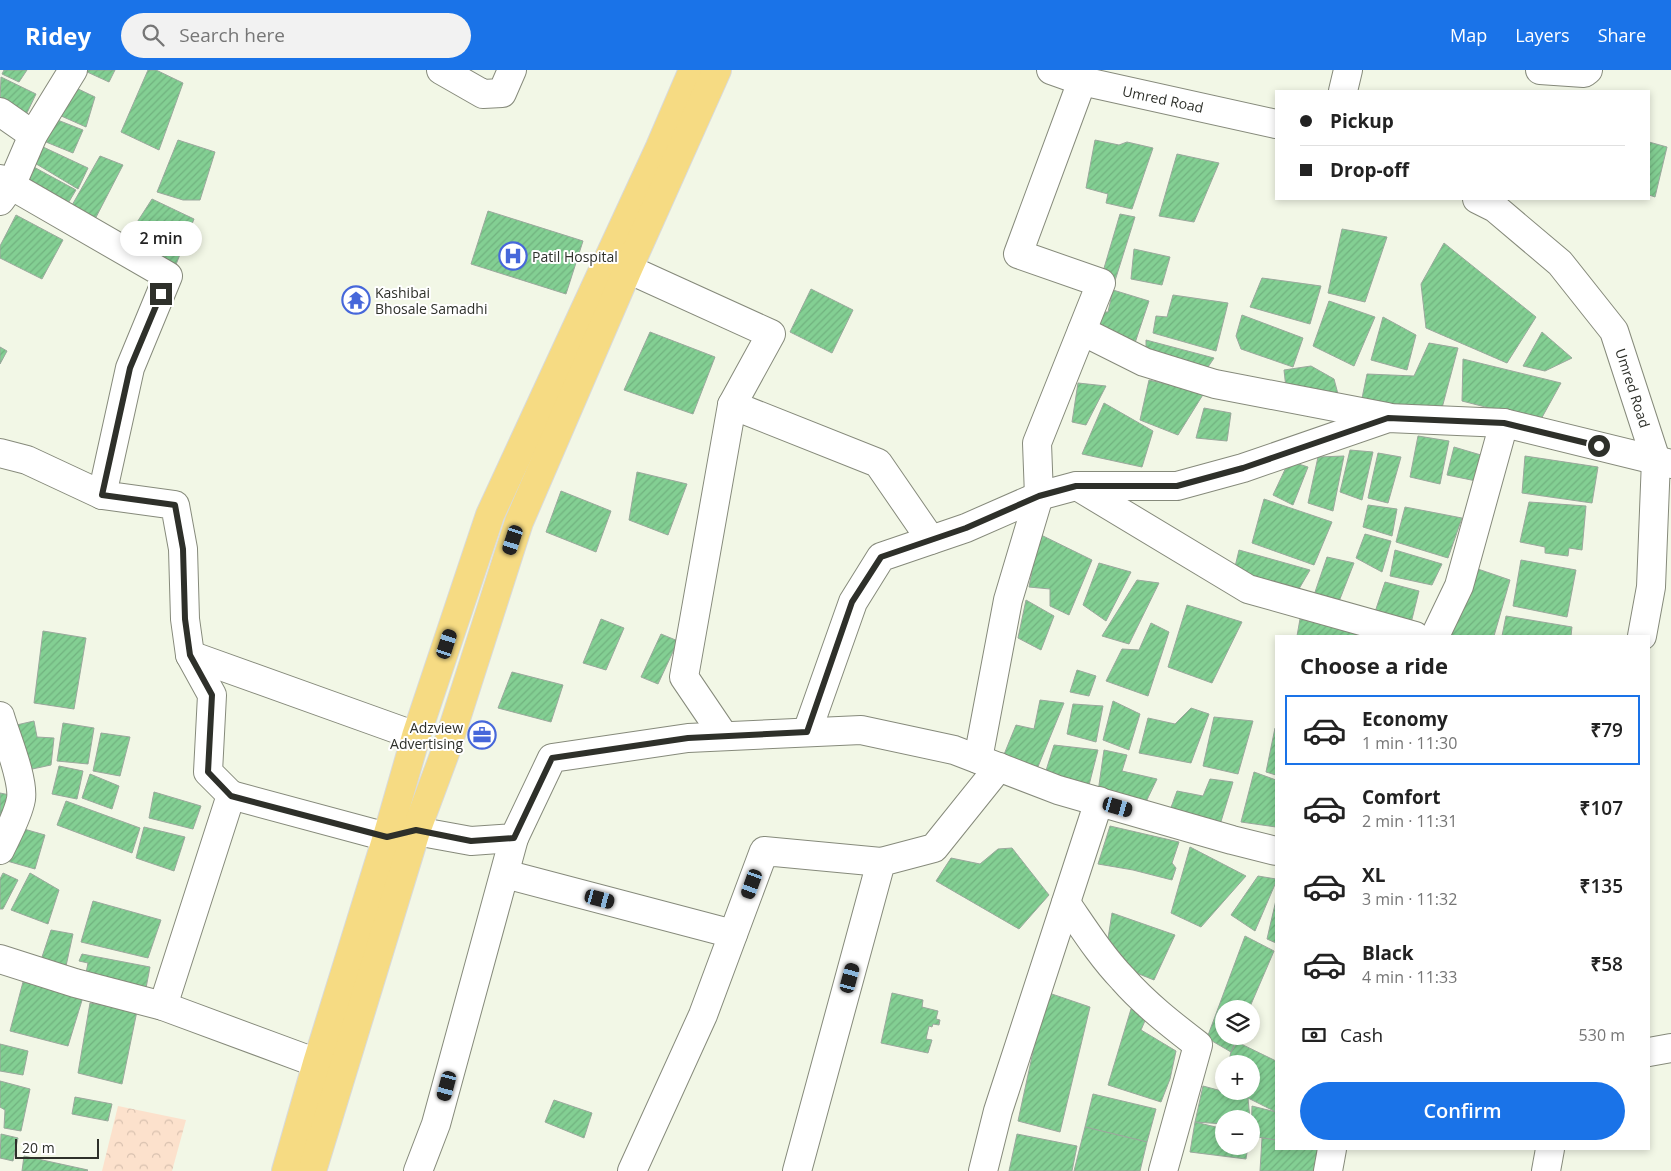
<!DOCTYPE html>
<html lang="en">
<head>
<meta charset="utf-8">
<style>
  :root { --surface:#fff; --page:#f2f2f2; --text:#222; --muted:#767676; --line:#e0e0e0; --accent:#1a73e8 }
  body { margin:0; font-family:"Open Sans",sans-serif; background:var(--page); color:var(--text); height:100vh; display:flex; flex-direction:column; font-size:19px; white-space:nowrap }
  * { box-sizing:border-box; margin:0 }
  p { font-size:16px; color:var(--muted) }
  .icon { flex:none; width:28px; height:28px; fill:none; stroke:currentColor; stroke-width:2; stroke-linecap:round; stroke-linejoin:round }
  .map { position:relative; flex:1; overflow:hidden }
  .panel { position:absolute; left:1275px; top:565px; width:375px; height:515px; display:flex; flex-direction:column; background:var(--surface); border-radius:0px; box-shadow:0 2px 8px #0003 }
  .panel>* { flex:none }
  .hud { position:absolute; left:1275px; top:20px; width:375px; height:110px; border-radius:0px; box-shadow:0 2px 8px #0003; display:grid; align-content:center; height:110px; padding:0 25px; background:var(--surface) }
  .buttons { position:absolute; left:1215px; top:930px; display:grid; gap:10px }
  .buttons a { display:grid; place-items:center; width:45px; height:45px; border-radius:50%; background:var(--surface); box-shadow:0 2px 8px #0003; font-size:25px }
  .scale { position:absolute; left:15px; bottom:12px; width:84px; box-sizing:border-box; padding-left:5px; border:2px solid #2e302a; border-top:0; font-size:14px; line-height:18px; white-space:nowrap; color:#2e302a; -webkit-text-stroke:4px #fff; paint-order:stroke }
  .end { position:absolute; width:22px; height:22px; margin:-11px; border:6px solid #2e302a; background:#fff; box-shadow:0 0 0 2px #fff }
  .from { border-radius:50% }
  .bubble { position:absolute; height:35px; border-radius:18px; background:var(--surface); box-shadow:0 2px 8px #0003; font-size:16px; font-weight:600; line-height:35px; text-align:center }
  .car { position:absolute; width:15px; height:30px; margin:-15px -8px; border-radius:6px; box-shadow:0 0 4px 1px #0007; background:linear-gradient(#222 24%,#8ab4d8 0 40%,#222 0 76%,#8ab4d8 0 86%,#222 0) }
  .hud b { display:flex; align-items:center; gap:18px; height:48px; font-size:19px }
  .hud b+b { border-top:1px solid var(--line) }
  .hud i { width:12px; height:12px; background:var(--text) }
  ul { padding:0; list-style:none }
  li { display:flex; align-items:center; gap:15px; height:70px; margin:0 10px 8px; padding:0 15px; border:2px solid transparent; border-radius:0px }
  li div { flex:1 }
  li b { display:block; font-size:19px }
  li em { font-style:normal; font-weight:600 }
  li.selected { border-color:var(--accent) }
  li>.icon { width:45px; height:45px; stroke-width:1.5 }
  h2 { padding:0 25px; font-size:22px; line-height:60px }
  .pay { display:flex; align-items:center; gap:12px; height:55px; padding:0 25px; font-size:19px }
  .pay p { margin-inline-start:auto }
  .primary-button { display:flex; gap:10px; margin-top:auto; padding:10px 25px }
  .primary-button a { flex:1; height:58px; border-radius:30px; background:var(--accent); color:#fff; font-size:20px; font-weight:600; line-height:58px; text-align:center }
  header { display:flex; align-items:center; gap:30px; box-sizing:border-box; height:70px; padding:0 25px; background:var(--accent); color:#fff }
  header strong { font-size:24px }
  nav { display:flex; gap:28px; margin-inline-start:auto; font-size:18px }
  .search { width:350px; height:45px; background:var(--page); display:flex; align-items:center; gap:12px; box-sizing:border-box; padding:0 18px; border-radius:28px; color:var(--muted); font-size:19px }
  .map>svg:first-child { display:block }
  .park { fill:url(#park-crowns) }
  .building { fill:url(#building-hatch); stroke:#9aa89c }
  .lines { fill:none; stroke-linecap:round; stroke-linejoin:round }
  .minor-casing { stroke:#868a7b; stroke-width:30 }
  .major-casing { stroke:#d9dad9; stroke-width:30 }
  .minor { stroke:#fff; stroke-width:28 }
  .major { stroke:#f6db83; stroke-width:28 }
  .route { stroke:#2e302a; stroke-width:6 }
  .labels { text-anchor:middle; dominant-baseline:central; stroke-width:4; stroke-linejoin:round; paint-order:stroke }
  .street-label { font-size:14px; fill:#2e302a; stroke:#fff }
  .poi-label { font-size:14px; fill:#2e302a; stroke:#fff; text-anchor:start }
</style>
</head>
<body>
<header>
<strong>Ridey</strong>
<div class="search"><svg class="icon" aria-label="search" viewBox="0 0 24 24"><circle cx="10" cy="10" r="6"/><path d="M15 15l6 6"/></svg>Search here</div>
<nav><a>Map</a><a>Layers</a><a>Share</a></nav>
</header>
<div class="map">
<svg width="1671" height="1101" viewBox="0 0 1671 1101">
  <defs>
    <pattern id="park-crowns" width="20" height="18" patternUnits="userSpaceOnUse" patternTransform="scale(1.25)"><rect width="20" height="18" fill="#fce1cc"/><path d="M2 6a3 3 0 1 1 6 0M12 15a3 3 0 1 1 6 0" fill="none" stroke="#d8c1af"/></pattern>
    <pattern id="building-hatch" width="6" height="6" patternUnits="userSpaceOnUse" patternTransform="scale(1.25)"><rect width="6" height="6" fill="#83cf93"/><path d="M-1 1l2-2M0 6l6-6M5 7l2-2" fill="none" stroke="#71b27f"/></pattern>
  </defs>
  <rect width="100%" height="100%" fill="#f2f7e6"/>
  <path class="park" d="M118,1036L186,1050L172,1101H102Z"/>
  <g class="building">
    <path d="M4,0H27L19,12L2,4Z"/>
    <path d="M85,0H115L109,12L85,1Z"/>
    <path d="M148,0H156L183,13L159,80L121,62Z"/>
    <path d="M1,7L36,24L25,47L0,29Z"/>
    <path d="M72,16L95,27L86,57L59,45Z"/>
    <path d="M55,49L83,60L73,83L46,72Z"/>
    <path d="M178,70L215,82L200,130H183L157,122Z"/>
    <path d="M1095,70L1119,75L1127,72L1153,78L1132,139L1106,133L1108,124L1086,118Z"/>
    <path d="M1649,72L1667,77L1655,127L1649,125Z"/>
    <path d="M41,76L88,98L78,119L33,92Z"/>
    <path d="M1177,84L1219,93L1194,152L1159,146Z"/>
    <path d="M100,86L123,95L92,155L67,144Z"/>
    <path d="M32,96L76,120L67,135L27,111Z"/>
    <path d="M152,129L194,149L175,197L125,171Z"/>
    <path d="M488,141L583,171L566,224L471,194Z"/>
    <path d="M1120,144L1135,147L1114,214L1102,205Z"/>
    <path d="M16,145L63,170L42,209L0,188V176Z"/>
    <path d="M1342,159L1387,167L1365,232L1328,223Z"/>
    <path d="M1444,173L1536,247L1507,293L1426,258L1421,214Z"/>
    <path d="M1134,179L1170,187L1162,215L1131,209Z"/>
    <path d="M1262,208L1321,216L1310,254L1250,237Z"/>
    <path d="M811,219L853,240L832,283L790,262Z"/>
    <path d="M1113,220L1149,231L1133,279L1095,261L1099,242H1108Z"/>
    <path d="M1173,225L1228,233L1216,281L1153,263L1156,246L1167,247Z"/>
    <path d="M1329,231L1375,247L1354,296L1313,276Z"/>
    <path d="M1242,245L1303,268L1293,297L1241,279L1236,266Z"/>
    <path d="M1383,247L1416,265L1407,300L1371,290Z"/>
    <path d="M650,262L715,287L693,344L624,320Z"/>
    <path d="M1542,262L1572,288L1545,301L1523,296Z"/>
    <path d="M1146,270L1214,288L1206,300L1146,284Z"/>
    <path d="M1429,273L1458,278L1442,338L1361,333L1367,304L1414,306Z"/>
    <path d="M0,277L7,281L0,294Z"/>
    <path d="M1463,289L1561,313L1540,351L1462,331Z"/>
    <path d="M1311,296L1334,309L1338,324L1286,318L1284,300Z"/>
    <path d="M1149,310L1204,323L1178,365L1140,350Z"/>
    <path d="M1078,313L1106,316L1086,355L1072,352Z"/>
    <path d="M1104,333L1153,361L1142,397L1082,384Z"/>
    <path d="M1204,338L1231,343L1227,371L1196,368Z"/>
    <path d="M1418,366L1449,371L1440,414L1410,407Z"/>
    <path d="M1454,377L1491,388L1481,412L1447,405Z"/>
    <path d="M1350,380L1373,382L1362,430L1340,422Z"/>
    <path d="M1378,383L1401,387L1388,433L1368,428Z"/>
    <path d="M1344,386L1333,441L1308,433L1318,387Z"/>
    <path d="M1525,386L1598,397L1592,433L1522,423Z"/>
    <path d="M1289,391L1308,397L1293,435L1273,425Z"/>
    <path d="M637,402L687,414L668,465L629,450Z"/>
    <path d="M561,421L611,441L596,482L546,462Z"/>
    <path d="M1264,429L1332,452L1314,495L1252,473Z"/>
    <path d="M1529,432L1586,436L1582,480L1569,478L1568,486L1545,483V477L1520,472Z"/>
    <path d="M1368,435L1397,439L1392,466L1363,457Z"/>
    <path d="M1405,437L1462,448L1448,488L1396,472Z"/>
    <path d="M1039,464L1092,490L1069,545L1050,536V519L1029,517Z"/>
    <path d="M1365,464L1391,471L1382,502L1356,488Z"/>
    <path d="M1239,480L1310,500L1296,524L1234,501Z"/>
    <path d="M1395,480L1442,494L1432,515L1390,506Z"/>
    <path d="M1327,487L1354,493L1338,534L1313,528Z"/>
    <path d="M1521,490L1576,500L1567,547L1513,536Z"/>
    <path d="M1099,493L1131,502L1106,551L1083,535Z"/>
    <path d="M1472,497L1510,510L1494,566H1450Z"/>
    <path d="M1137,510L1159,513L1129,574L1102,566Z"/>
    <path d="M1385,512L1419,521L1410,557L1373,548Z"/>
    <path d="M1026,530L1054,546L1041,580L1018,568Z"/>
    <path d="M1187,535L1242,552L1212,613L1168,597Z"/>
    <path d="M1506,546L1572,557L1571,566H1502Z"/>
    <path d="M601,549L624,558L606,600L583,593Z"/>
    <path d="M1300,549L1358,563L1357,566H1297Z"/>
    <path d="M1151,553L1169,562L1148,626L1106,611L1122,579L1139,580Z"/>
    <path d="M43,561L86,568L74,639L34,633Z"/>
    <path d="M661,564L678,571L658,614L641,607Z"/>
    <path d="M1077,600L1096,606L1089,626L1070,622Z"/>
    <path d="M512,602L563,615L551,652L498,638Z"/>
    <path d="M1040,630L1064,633L1035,704L1003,687L1016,655L1034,659Z"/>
    <path d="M1113,631L1140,644L1129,680L1103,670Z"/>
    <path d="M1073,634L1103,636L1096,672L1067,664Z"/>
    <path d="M1191,638L1209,644L1191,693L1139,683L1148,648L1175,654Z"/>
    <path d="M1214,647L1253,651L1238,704L1203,696Z"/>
    <path d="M34,651L37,667L54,668L51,695L23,701L12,656Z"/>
    <path d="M63,653L94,658L88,694L57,691Z"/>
    <path d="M1275,658H1276V705L1266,702Z"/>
    <path d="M101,663L130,667L120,706L93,701Z"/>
    <path d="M1054,675L1098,680L1088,719L1044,707Z"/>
    <path d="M1104,680L1127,685L1122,701L1157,709L1144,736L1098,722Z"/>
    <path d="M59,696L83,701L77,729L52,724Z"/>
    <path d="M1254,702L1276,710V757L1241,752Z"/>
    <path d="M90,704L119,716L112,739L82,728Z"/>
    <path d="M1210,709L1233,712L1219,758L1169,743L1177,721L1203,726Z"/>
    <path d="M154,722L201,736L193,759L149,748Z"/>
    <path d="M0,723L10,725L4,748L0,747Z"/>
    <path d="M66,731L140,758L132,783L57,755Z"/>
    <path d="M1110,756L1179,772L1172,793L1176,798L1172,810L1133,800L1098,794Z"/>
    <path d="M17,757L45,765L35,799L7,791Z"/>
    <path d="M144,757L185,767L174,801L136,788Z"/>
    <path d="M1190,777L1246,806L1201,857L1171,843Z"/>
    <path d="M1012,778L1049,825L1019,859L936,811L951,788L980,794L998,779Z"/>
    <path d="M3,803L18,810L3,839H0V809Z"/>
    <path d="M30,803L59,820L48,854L11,840Z"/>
    <path d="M1258,806L1276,809V812L1255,861L1231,845Z"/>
    <path d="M1276,830V873L1267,869Z"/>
    <path d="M93,831L161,850L148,888L81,872Z"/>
    <path d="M1112,843L1175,865L1154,910L1124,898L1107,875Z"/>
    <path d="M51,860L73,864L66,896L40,893Z"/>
    <path d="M1245,866L1274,881L1249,939H1224V966H1238L1231,982L1207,968Z"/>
    <path d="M82,884L150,897L146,918L85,908L88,893L79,891Z"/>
    <path d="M23,912L83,927L68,976L10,961Z"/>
    <path d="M1046,922L1090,937L1060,1062L1018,1051Z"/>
    <path d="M892,923L923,930L922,937L938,941L936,949L940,950L939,955L933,954L932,957L929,956L926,969L932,970L928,983L881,973Z"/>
    <path d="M90,933L137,941L122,1014L78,1003Z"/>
    <path d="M1131,939L1147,946L1141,960L1176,981L1170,1009L1161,1032L1108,1015Z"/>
    <path d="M1237,972L1276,991V1042L1234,1021H1251V994H1228L1231,982Z"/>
    <path d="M0,974L28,981L23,1005L0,1001Z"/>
    <path d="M0,1011L30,1019L21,1061L4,1058L5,1040L0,1037Z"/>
    <path d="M1203,1016L1248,1028L1250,1049H1224V1054L1195,1052Z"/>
    <path d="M1093,1024L1156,1039L1147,1072L1085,1057Z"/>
    <path d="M75,1027L112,1034L108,1051L72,1044Z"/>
    <path d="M554,1030L592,1043L584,1068L545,1052Z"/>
    <path d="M1252,1036L1276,1042V1070L1251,1066Z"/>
    <path d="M1195,1052L1224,1059V1076H1248L1246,1089L1190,1082Z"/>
    <path d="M1085,1057L1147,1072L1140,1101H1074Z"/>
    <path d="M1,1064L18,1068L13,1091L0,1088Z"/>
    <path d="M1017,1064L1077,1076L1072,1101H1009Z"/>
    <path d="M1262,1068L1276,1070V1079H1318L1317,1101H1260Z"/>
    <path d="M24,1086L88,1100L87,1101H22Z"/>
  </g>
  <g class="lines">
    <g class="minor-casing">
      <g id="minor">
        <path d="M441,0L483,24L502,23L512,0"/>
        <path d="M1051,0L1082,11L1276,54"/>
        <path d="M1540,0L1584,3L1588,0"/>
        <path d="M1343,21L1348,0"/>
        <path d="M0,42L33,65"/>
        <path d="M0,109L168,206L130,298L102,425L175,435L183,479L185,549L190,585L212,625L208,702L231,725L163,936"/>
        <path d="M1477,129L1495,138L1560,193L1614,261L1656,390L1651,517L1642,566"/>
        <path d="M0,131L11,116L33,65L73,0"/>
        <path d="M628,199L771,264L732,335L878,393L931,470"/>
        <path d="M1082,261L1144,292L1215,314L1387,347"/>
        <path d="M0,383L27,390L102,425"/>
        <path d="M1077,416L1248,519L1415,566"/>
        <path d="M1435,566L1459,516L1504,353"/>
        <path d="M190,585L416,666"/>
        <path d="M0,646C6,667 24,709 21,729C18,746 7,765 0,780"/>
        <path d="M807,662L853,532L881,487L966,458L1039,426L1076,416H1177L1243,398L1388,348L1504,353L1671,394"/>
        <path d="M724,666L684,607L732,335"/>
        <path d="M978,689L1008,530L1039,426L1037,373L1101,213L1018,184L1082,11"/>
        <path d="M231,725L387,767L416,761L471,771L514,768L552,688L688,668L861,660L954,680L1058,720L1232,770L1276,781"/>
        <path d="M505,804L733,864"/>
        <path d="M1066,833C1084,859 1101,886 1123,909C1145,934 1172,955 1198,975L1163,1101"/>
        <path d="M0,889L75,913L163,936L317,993L339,999"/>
        <path d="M1649,982L1671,978"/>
        <path d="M418,1101L436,1054L514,768"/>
        <path d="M632,1101L703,945L764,781L881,792"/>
        <path d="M797,1101L881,792L934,778L999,697"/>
        <path d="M983,1101L998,1041L1099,731"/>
        <path d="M1328,1101L1332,1079"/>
        <path d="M1546,1101L1550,1079"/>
      </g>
    </g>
    <g class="major-casing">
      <g id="major">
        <path d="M286,1101L317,993L387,767L416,666L490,445L660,77L693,0"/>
        <path d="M312,1101L416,761L445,683L519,452L628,199L717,0"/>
      </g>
    </g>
    <use href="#minor" class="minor"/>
    <use href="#major" class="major"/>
  </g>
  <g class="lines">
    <path class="route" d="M161,224L130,298L102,425L175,435L183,479L185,549L190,585L212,625L208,702L231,726L387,767L416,760L471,771L514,768L552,688L688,668L807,662L852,532L881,487L966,458L1039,426L1076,416H1177L1243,398L1388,348L1504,353L1599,376"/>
  </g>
  <defs>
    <g id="hospital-ring" transform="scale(1.4375)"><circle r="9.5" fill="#fff" stroke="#4667da" stroke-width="1.5"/><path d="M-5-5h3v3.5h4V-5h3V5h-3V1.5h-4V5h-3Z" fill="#4667da"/></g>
    <g id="temple-ring" transform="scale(1.4375)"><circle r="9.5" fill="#fff" stroke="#4667da" stroke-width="1.5"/><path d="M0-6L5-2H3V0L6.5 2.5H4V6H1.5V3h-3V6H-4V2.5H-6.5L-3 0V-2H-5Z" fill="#4667da"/></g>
    <g id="office-ring" transform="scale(1.4375)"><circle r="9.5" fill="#fff" stroke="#4667da" stroke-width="1.5"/><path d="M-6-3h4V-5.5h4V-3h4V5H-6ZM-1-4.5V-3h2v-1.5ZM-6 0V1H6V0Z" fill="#4667da"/></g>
  </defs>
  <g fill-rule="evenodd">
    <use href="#hospital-ring" x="513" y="186"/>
    <use href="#temple-ring" x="356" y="230"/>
    <use href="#office-ring" x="482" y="665"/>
  </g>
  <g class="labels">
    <g class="street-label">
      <text transform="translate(1163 29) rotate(12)">Umred Road</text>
      <text transform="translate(1633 318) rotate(72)">Umred Road</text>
    </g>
    <g class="poi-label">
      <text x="532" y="186">Patil Hospital</text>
      <text x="375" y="222">Kashibai<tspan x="375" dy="16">Bhosale Samadhi</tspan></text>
      <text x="463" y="657" text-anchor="end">Adzview<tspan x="463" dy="16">Advertising</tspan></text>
    </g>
  </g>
</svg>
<div class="buttons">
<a><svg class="icon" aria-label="layers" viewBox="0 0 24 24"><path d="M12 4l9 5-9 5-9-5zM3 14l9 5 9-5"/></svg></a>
<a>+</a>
<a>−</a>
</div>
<div class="scale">20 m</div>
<i class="end from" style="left:1599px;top:376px"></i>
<i class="end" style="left:161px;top:224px"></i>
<div class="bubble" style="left:120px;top:151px;width:82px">2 min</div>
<i class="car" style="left:513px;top:470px;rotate:198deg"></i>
<i class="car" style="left:447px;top:574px;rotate:18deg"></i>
<i class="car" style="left:1118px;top:737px;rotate:106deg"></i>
<i class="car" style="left:752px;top:814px;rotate:200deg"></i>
<i class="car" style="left:600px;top:829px;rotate:105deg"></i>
<i class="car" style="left:850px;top:908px;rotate:15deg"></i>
<i class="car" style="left:447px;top:1016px;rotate:195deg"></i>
<div class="hud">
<b><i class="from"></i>Pickup</b>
<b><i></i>Drop-off</b>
</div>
<section class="panel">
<h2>Choose a ride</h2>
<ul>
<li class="selected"><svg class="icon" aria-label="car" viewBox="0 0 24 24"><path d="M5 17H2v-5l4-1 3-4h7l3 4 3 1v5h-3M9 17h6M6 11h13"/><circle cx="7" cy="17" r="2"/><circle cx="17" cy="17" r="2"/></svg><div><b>Economy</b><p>1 min · 11:30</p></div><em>₹79</em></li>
<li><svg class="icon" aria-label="car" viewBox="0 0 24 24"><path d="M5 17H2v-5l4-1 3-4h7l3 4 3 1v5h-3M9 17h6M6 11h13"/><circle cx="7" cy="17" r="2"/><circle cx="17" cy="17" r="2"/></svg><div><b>Comfort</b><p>2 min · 11:31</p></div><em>₹107</em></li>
<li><svg class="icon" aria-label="car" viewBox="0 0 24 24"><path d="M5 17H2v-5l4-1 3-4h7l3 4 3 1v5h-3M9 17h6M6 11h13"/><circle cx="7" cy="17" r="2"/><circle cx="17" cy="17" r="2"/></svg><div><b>XL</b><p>3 min · 11:32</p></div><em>₹135</em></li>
<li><svg class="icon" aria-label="car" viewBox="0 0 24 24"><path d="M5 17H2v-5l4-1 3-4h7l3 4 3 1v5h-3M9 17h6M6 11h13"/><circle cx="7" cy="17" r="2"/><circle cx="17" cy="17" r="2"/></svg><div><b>Black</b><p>4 min · 11:33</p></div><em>₹58</em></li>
</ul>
<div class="pay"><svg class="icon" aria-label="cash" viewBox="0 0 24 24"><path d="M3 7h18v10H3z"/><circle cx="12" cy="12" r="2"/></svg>Cash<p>530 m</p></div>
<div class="primary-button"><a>Confirm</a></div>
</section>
</div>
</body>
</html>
